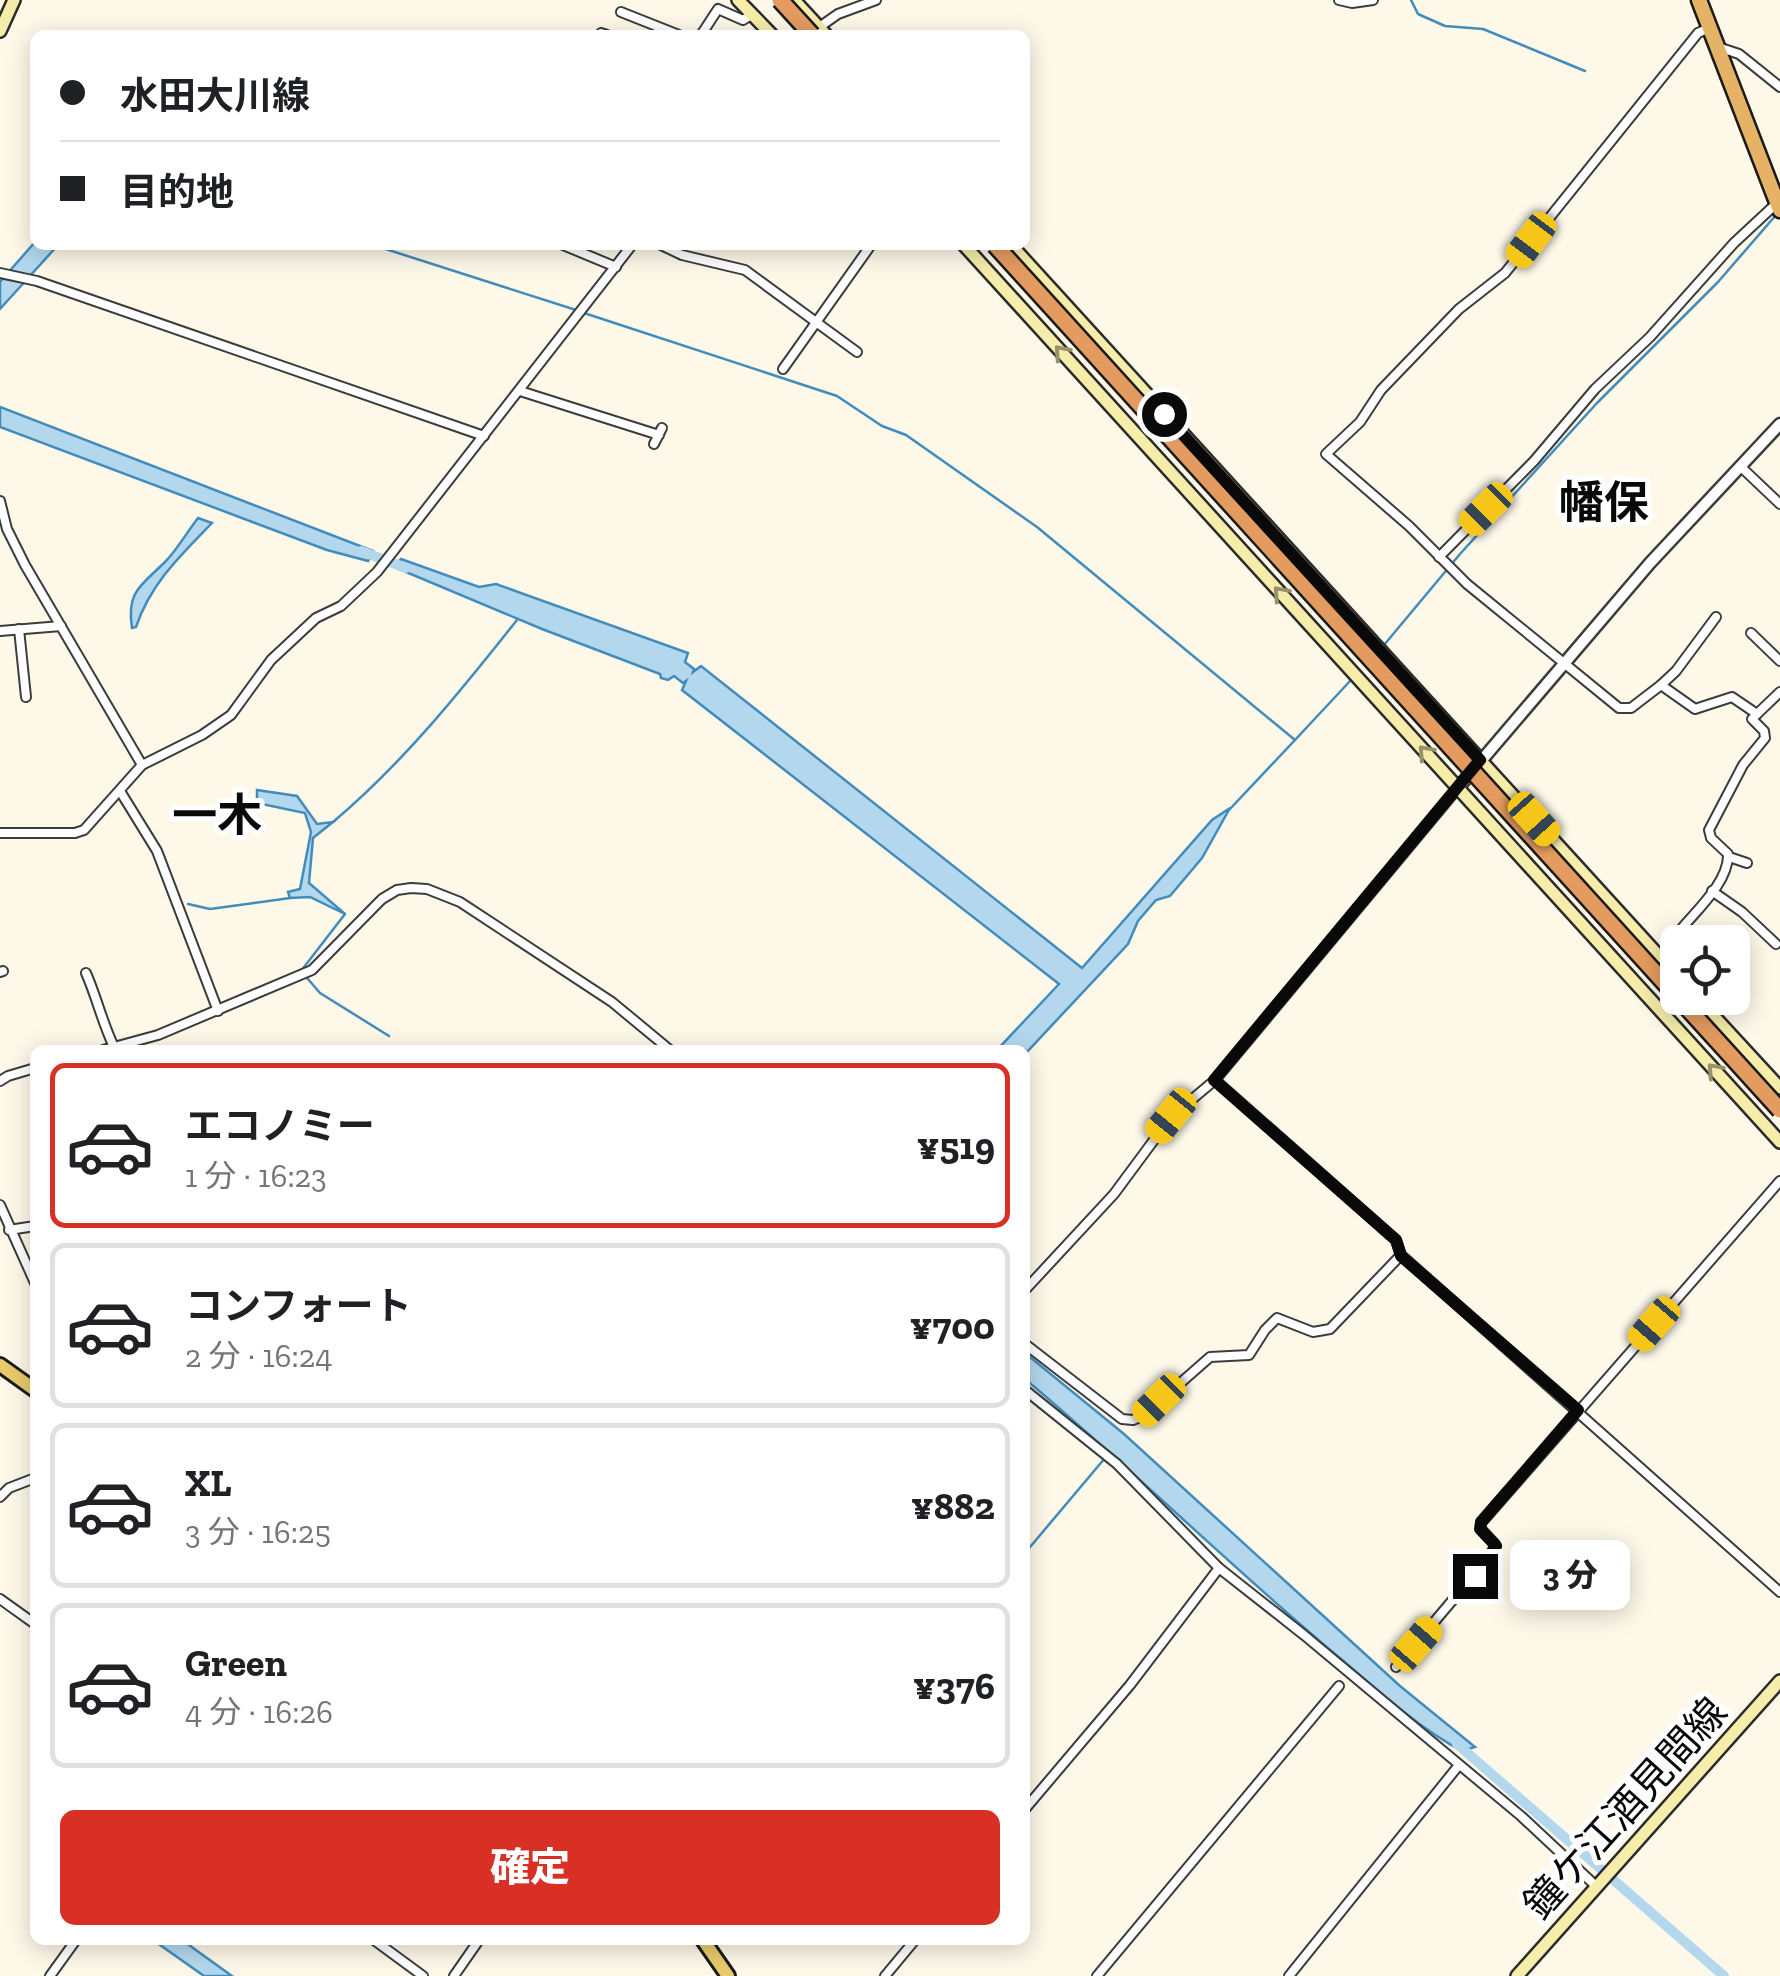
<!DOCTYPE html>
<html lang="ja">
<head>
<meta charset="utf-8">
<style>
  :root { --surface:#fff; --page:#f6f6f6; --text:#202124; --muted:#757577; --line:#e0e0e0; --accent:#d93025 }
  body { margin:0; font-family:"Zilla Slab","Noto Sans JP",serif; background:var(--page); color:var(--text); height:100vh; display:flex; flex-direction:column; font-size:38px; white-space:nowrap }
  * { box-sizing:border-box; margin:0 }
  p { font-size:32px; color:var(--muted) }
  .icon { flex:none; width:55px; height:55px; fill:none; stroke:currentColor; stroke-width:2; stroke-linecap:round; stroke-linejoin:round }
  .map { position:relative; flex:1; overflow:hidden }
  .drawer { position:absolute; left:30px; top:1045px; width:1000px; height:900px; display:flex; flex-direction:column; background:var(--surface); border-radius:15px; box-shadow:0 5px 25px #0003 }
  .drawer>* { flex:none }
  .top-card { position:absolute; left:30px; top:30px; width:1000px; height:220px; border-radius:15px; box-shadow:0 5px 25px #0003; display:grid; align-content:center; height:220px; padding:0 30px; background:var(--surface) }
  .fabs { position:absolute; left:1660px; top:925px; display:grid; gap:20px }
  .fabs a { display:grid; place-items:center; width:90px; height:90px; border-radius:15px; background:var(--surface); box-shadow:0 5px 25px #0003; font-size:50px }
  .end { position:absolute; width:45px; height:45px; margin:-22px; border:12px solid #090909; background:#fff; box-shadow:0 0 0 5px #fff }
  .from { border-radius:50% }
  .bubble { position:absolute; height:70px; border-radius:15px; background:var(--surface); box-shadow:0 5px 25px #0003; font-size:32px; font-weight:800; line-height:70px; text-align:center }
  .car { position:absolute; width:30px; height:60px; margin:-30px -15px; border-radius:12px; box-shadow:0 0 8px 2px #0007; background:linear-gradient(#f5c518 24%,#345 0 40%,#f5c518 0 76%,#345 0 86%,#f5c518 0) }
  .top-card b { display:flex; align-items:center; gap:35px; height:95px; font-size:38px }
  .top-card b+b { border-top:2px solid var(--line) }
  .top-card i { width:25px; height:25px; background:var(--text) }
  ul { padding:18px 0 0; list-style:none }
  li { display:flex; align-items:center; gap:30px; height:165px; margin:0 20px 15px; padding:0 10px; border:5px solid var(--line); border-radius:15px }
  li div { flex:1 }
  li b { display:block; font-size:38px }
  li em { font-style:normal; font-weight:800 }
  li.current { border-color:var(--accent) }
  li>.icon { width:90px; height:90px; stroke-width:1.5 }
  .cta { display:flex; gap:20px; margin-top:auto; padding:20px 30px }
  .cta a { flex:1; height:115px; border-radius:15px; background:var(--accent); color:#fff; font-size:40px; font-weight:800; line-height:115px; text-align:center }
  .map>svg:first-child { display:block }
  .water { fill:#b3d8ee; stroke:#428cbd; stroke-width:2.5 }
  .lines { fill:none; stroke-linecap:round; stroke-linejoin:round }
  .stream { stroke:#428cbd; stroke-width:2.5 }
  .canal { stroke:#b3d8ee; stroke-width:10 }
  .minor-casing { stroke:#3c3c3c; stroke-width:12 }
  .tertiary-casing { stroke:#3c3c3c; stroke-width:15 }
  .secondary-casing { stroke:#2b2b2b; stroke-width:16 }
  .primary-casing { stroke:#1a1a1a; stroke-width:18 }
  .trunk-casing { stroke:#1a1a1a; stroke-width:19 }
  .minor { stroke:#fff; stroke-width:8 }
  .tertiary { stroke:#fff; stroke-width:10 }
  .secondary { stroke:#f6edaa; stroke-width:11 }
  .primary { stroke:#e9ca6c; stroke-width:12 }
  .trunk { stroke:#e6b266; stroke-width:14 }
  .motorway-bridge-casing { stroke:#1a1a1a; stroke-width:20; stroke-linecap:butt }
  .motorway-bridge { stroke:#e49b5f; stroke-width:15 }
  .oneway { stroke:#97926a }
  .route { stroke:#090909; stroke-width:12 }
  .labels { text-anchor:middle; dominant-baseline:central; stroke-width:10; stroke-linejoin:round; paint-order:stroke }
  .street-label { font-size:40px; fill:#090909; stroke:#fff }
  .quarter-label { font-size:45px; font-weight:bold; fill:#090909; stroke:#fff }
</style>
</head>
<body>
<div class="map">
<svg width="1780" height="1976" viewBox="0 0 1780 1976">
  <rect width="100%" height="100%" fill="#fdf8e8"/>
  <g class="water">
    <path d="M35,242V245H58L0,309V282Z"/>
    <path d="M0,407L373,551L368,561L327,550L0,427Z"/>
    <path d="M198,518L212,523C180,556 151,583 136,627L132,628C126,591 142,585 165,562C177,550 187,532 198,518Z"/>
    <path d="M401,559L479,587L496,584L688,653L685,662L694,669L693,672L701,666L1082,968L1212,820L1230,808L1202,858L1170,896L1156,900L1138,921L1128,944L1025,1054V1050H997L1059,984L682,690L686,681L683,683L674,676L668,680L661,678L660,674L542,629L394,567Z"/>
    <path d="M257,790L297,796L317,824L333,822L313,838L309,883L345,914L310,897L290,898L288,892L300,889L311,832L305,813L257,803Z"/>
    <path d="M1025,1353L1124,1434L1400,1686L1475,1747L1462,1751C1415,1726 1376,1688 1335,1654C1229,1565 1131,1468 1025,1379Z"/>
    <path d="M153,1940H182L232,1976H204Z"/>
  </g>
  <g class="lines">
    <g class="stream">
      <path d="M1411,0L1418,14L1445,26L1483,29L1585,71"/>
      <path d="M373,245L576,310"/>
      <path d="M584,313L837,396L882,426L906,435L1037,527L1295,740L1229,810"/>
      <path d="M1384,645L1460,554L1597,403L1718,282L1776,215"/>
      <path d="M1295,740L1351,680"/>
      <path d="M333,822C403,763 460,692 517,620"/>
      <path d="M188,904L210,909L290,898"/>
      <path d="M345,914L301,971L320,993L389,1036"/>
      <path d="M1025,1553L1105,1458"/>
    </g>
    <g class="canal">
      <path d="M361,551L406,568"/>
      <path d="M1457,1744L1724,1976"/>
    </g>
    <g class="minor-casing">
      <g id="minor">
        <path d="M1339,0L1352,3L1373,0"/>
        <path d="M621,12L679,35"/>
        <path d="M818,28L838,14L876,0"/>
        <path d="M1709,28L1698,33L1505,273L1459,309L1381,390L1360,422L1326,454L1409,526L1467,584L1619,708H1631L1661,685L1695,709L1732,697L1757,714L1780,692"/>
        <path d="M601,33L607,35"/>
        <path d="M701,35L718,9L743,20L751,15"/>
        <path d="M1718,47L1739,54L1780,87"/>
        <path d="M563,245L616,267"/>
        <path d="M661,245L682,255L745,270L857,352"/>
        <path d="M0,273L37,281L484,436"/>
        <path d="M783,369L871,245"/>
        <path d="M520,391L659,435"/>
        <path d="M654,444L662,428"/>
        <path d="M1740,466L1780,504"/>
        <path d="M0,501L7,529L25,565L142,765"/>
        <path d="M1439,557L1534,461L1595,389L1650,337L1734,243L1777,203"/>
        <path d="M19,629L26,697"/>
        <path d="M0,631L61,626"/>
        <path d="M1751,633L1780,661"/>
        <path d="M1661,685L1676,671L1716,617"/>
        <path d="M120,791L157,851L218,1011"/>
        <path d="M0,833H75L84,830L142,765L202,735L231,715L271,660L316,618L341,606L377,572L632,245"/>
        <path d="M1729,857L1747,863"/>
        <path d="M1712,891L1742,912L1776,944"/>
        <path d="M1682,928C1698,909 1729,881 1728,854L1711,838L1709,830L1743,765L1765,738L1764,731L1752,719L1757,714"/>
        <path d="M0,972L3,971"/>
        <path d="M86,973C97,998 102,1022 114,1047"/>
        <path d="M103,1050L158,1035L312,970L382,899L397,890L411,888L427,889L460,902L612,1002L670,1050"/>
        <path d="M1215,1080L1396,1240L1401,1255L1780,1592"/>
        <path d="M0,1081L8,1076L35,1068"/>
        <path d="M0,1205L35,1283"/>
        <path d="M9,1230L35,1226"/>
        <path d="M1025,1290L1114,1194L1171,1117L1215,1080L1458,788"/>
        <path d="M1025,1344L1122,1419L1133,1420L1144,1415L1210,1357L1249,1355L1265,1330L1277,1318L1313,1332L1330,1329L1401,1255"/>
        <path d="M1025,1390L1117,1464L1219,1568L1304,1635L1521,1816L1597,1887"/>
        <path d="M0,1497L9,1488L35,1478"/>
        <path d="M0,1599L35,1624"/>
        <path d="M1396,1667L1495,1550V1544L1481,1529V1523L1780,1181"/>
        <path d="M1025,1809L1130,1685L1219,1568"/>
        <path d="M374,1940L423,1976"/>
        <path d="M50,1976L76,1940"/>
        <path d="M454,1976L479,1940"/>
        <path d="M885,1976L915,1940"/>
        <path d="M1097,1976L1339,1686"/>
        <path d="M1289,1976L1459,1765"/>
      </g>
    </g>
    <g class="tertiary-casing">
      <path id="tertiary" d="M1458,788L1650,563L1780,424"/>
    </g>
    <g class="secondary-casing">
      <g id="secondary">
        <path d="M738,0L772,35"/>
        <path d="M794,0L826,35"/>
        <path d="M0,31L14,0"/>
        <path d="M964,245L1780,1142"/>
        <path d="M1011,245L1678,977"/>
        <path d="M1697,998L1780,1088"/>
        <path d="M1517,1976L1780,1681"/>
      </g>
    </g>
    <g class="primary-casing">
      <g id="primary">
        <path d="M0,1365L35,1390"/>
        <path d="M703,1940L728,1976"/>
      </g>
    </g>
    <g class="trunk-casing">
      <path id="trunk" d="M1699,0L1780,210"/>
    </g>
    <use href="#minor" class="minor"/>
    <use href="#tertiary" class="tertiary"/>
    <use href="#secondary" class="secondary"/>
    <use href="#primary" class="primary"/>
    <use href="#trunk" class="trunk"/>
    <g class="motorway-bridge-casing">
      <g id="motorway-bridge">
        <path d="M780,0L812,35"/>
        <path d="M995,245L1780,1110"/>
      </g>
    </g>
    <use href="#motorway-bridge" class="motorway-bridge"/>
  </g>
  <defs><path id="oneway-chevron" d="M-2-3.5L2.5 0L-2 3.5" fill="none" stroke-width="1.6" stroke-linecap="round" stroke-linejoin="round" transform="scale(2.5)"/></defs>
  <g class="oneway">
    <use href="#oneway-chevron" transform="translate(1061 352) rotate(-132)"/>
    <use href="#oneway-chevron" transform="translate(1280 593) rotate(-132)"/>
    <use href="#oneway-chevron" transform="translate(1425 752) rotate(-132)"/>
    <use href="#oneway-chevron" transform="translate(1714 1070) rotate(-132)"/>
  </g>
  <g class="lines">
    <path class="route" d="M1164,414L1480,760L1214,1080L1396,1240L1401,1256L1578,1410L1481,1522L1480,1529L1496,1546L1475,1576"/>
  </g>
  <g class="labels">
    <g class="street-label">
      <text transform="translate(1625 1808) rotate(-48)">鐘ケ江酒見間線</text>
    </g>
    <g class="quarter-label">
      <text x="1604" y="503">幡保</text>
      <text x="217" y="816">一木</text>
    </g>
  </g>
</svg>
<div class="fabs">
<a><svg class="icon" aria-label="locate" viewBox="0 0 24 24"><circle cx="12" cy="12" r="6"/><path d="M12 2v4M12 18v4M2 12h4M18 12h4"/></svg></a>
</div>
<i class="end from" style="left:1164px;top:414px"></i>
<i class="end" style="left:1475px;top:1576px"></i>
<div class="bubble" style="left:1510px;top:1540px;width:120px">3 分</div>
<i class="car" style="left:1531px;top:240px;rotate:217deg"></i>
<i class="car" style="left:1486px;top:509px;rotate:225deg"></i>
<i class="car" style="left:1534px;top:819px;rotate:138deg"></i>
<i class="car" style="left:1171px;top:1116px;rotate:219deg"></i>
<i class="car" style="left:1654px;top:1324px;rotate:221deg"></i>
<i class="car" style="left:1159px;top:1400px;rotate:225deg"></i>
<i class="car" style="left:1416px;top:1644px;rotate:41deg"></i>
<div class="top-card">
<b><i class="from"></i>水田大川線</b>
<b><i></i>目的地</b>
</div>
<section class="drawer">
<ul>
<li class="current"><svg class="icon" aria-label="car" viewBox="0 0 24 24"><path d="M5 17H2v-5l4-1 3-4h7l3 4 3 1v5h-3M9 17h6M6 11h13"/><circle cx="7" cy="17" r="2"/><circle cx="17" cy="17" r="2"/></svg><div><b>エコノミー</b><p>1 分 · 16:23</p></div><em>¥519</em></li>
<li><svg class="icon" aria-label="car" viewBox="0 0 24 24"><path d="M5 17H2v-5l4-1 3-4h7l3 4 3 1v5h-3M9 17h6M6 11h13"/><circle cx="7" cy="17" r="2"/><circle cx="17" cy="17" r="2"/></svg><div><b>コンフォート</b><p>2 分 · 16:24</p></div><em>¥700</em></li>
<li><svg class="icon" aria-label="car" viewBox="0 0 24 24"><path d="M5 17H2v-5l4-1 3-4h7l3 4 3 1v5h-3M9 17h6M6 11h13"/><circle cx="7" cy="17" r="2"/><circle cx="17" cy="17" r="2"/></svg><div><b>XL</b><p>3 分 · 16:25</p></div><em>¥882</em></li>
<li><svg class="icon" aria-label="car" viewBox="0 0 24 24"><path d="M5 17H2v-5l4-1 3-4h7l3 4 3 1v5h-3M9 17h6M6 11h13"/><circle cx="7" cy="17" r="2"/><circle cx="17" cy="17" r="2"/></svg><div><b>Green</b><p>4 分 · 16:26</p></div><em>¥376</em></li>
</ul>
<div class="cta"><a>確定</a></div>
</section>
</div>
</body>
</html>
